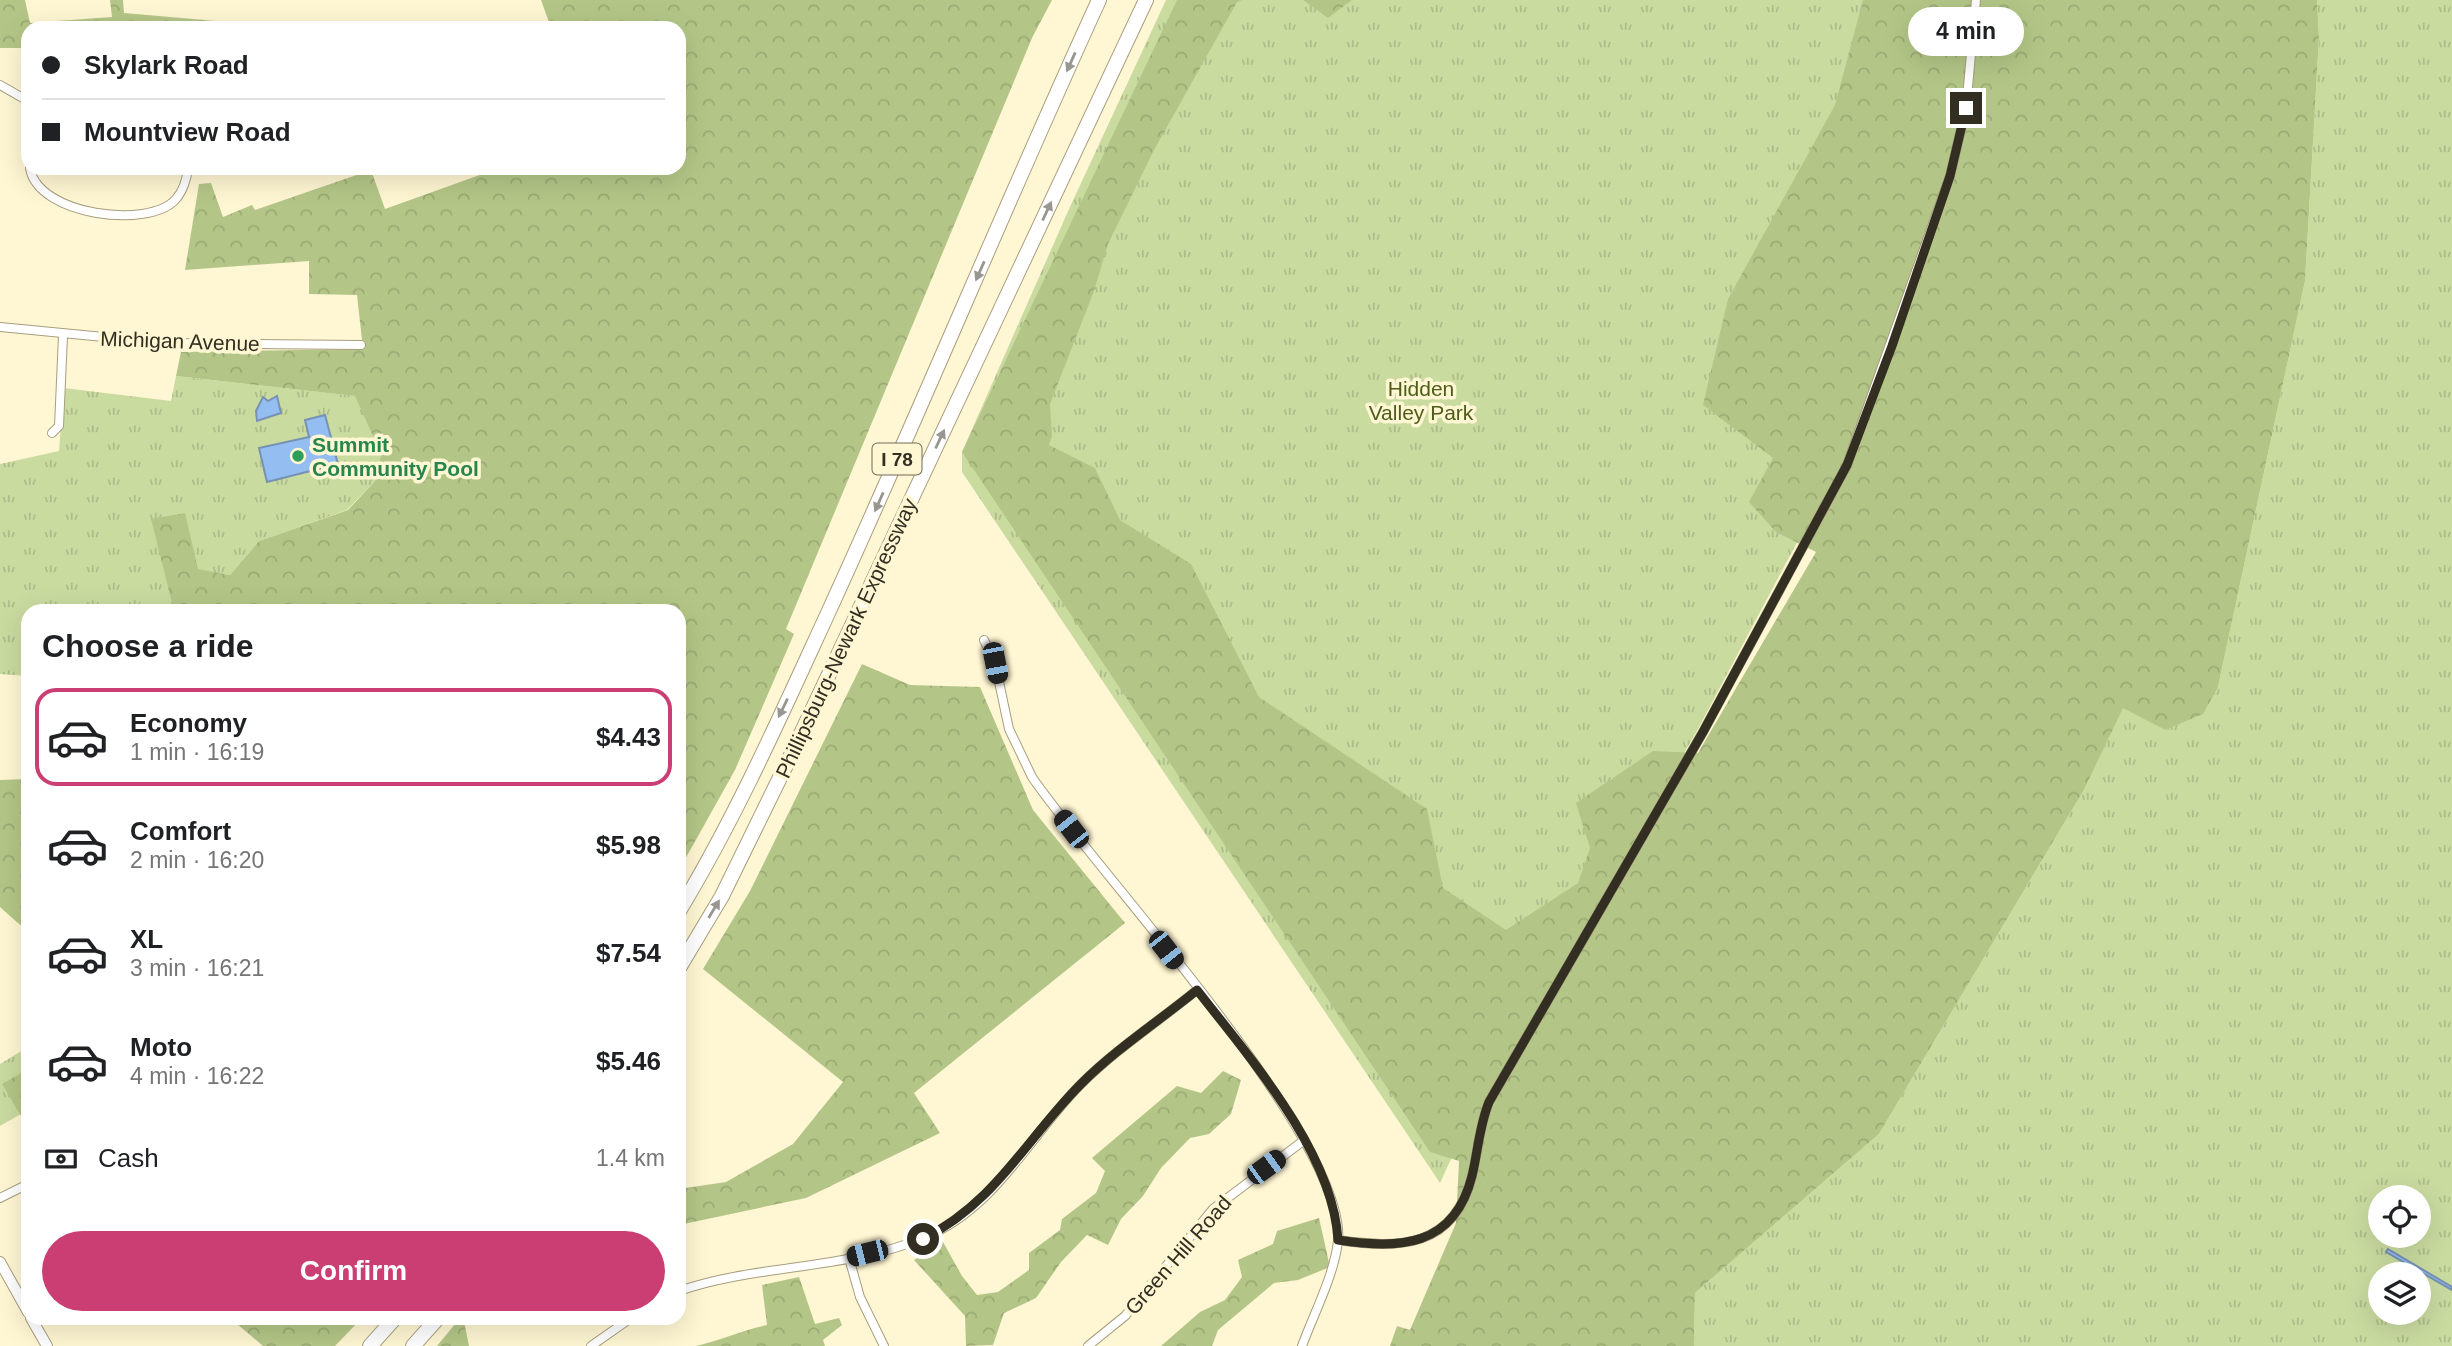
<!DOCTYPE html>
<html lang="en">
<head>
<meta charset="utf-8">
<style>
  :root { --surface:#fff; --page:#f6f6f6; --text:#202124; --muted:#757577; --line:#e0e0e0; --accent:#ca3e73 }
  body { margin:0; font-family:Arial,sans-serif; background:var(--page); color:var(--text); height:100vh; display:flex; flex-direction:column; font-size:26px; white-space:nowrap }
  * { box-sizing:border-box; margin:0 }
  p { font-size:23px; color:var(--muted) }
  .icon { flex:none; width:38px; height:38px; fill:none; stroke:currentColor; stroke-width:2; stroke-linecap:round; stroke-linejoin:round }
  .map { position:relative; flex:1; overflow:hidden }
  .details { position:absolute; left:21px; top:604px; width:665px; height:721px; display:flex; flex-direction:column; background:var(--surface); border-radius:21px; box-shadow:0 7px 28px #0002 }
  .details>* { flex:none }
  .top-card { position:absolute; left:21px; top:21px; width:665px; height:154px; border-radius:21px; box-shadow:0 7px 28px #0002; display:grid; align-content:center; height:154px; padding:0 21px; background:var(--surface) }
  .controls { position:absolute; left:2368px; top:1185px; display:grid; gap:14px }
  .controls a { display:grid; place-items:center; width:63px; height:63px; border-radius:50%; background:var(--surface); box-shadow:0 7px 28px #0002; font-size:35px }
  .end { position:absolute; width:32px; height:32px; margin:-16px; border:9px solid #322e21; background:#fff; box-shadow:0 0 0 4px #fff }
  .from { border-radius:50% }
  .bubble { position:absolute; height:49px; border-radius:24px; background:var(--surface); box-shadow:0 7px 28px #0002; font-size:23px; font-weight:800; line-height:49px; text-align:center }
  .car { position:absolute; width:21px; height:42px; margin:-21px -10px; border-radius:9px; box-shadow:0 0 5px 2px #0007; background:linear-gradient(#222 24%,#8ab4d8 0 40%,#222 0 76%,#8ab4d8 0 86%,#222 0) }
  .top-card b { display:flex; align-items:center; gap:24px; height:66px; font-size:26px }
  .top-card b+b { border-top:2px solid var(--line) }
  .top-card i { width:18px; height:18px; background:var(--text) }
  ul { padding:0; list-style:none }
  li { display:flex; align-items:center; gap:21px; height:98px; margin:0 14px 10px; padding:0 7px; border:4px solid transparent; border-radius:21px }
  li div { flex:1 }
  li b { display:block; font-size:26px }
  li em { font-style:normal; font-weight:800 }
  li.on { border-color:var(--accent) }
  li>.icon { width:63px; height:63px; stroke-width:1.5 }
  h2 { padding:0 21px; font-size:32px; line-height:84px }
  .pay { display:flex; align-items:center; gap:18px; height:77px; padding:0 21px; font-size:26px }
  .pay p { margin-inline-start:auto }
  .button { display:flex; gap:14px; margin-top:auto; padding:14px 21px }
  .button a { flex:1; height:80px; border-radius:42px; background:var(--accent); color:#fff; font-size:28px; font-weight:800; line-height:80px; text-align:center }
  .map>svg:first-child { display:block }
  .grass { fill:url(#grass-tufts); fill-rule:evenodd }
  .forest { fill:url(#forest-crowns) }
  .water { fill:#94bdf1; stroke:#7792b3; stroke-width:2 }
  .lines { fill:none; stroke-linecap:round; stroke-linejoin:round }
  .street-casing { stroke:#a79e7e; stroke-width:10 }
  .secondary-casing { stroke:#a79e7e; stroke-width:12 }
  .highway-casing { stroke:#a79e7e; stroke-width:16 }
  .street { stroke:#fff; stroke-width:8 }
  .secondary { stroke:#fff; stroke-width:10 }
  .highway { stroke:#fff; stroke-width:14 }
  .oneway { fill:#989690 }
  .route { stroke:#322e21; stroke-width:9 }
  .leisure-dot { fill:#2e9e5b; stroke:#fff6d3; stroke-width:2.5 }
  .labels { text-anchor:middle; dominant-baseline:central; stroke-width:7; stroke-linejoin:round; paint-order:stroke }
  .shield { fill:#fff6d3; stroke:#706a56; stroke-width:2 }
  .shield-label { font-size:19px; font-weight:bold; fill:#322e21 }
  .street-label { font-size:21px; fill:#322e21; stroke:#fff6d3 }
  .park-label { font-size:21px; fill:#4e5d19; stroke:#fff6d3 }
  .leisure-label { font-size:21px; font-weight:bold; fill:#27864d; stroke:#fff6d3; text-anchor:start }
</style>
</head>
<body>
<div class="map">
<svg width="2452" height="1346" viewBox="0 0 2452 1346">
  <defs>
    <pattern id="grass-tufts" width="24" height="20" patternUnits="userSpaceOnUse" patternTransform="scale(1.75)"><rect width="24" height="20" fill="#cadba0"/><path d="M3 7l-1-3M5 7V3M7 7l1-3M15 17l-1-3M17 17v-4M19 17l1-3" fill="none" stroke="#aebc8a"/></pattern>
    <pattern id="forest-crowns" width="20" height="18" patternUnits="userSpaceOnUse" patternTransform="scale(1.75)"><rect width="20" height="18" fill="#b4c687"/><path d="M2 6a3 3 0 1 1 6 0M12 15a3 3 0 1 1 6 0" fill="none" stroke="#9baa74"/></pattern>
  </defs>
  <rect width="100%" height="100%" fill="#fff6d3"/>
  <g class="grass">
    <path d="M1166,0H1968L1818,503L1698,729L1457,1146L1440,1183L962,472V452L1069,209Z"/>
    <path d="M2317,0H2452V1346H1694L1695,1293L1879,1134L2085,788L2123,707L2165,730L2218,687L2305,281L2319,38ZM2380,1197H2418V1236H2380ZM2380,1274H2418V1312H2380Z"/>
    <path d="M176,376L356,396L381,454L375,481L347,510L259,541L230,575L198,570L174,611H28V676L0,674V464L59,451L64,388L171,401Z"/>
    <path d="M28,1047V1110L0,1126V1064Z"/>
  </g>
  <g class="forest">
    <path d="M0,0H25L30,23L112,17L110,0H123L124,13L295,28H28V48H0Z"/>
    <path d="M541,0H1052L1032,38L786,629L794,634L735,770L679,870V611H174L151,519L185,513L198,569L230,575L259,541L348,510L375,481L381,454L355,396L176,376L181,352L363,349L357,295L309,294V261L185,270L199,184L211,183L223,217L252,205L255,210L371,170L385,209L499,168H679V28H551Z"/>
    <path d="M1177,0H1242L1237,2L1154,150L1108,244L1094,291L1050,404L1052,436L1049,445L1095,468L1120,520L1191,564L1259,697L1427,809L1443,888L1506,930L1578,883L1590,848L1576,803L1653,751L1698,753L1816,552L1776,532L1749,502L1773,458L1703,405L1728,299L1835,105L1863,0H2317L2319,38L2305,281L2218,687L2203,714L2165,730L2123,708L2085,788L1879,1134L1695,1293L1694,1346H1390L1397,1326L1410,1330L1456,1223L1459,1161L1430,1152L962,452Z"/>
    <path d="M1303,0H1352L1328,18Z"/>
    <path d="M862,664L910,685L980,687L1033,810L1125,923L914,1093L940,1133L806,1198L679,1225V1189L726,1182L793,1144L843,1082L703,969L750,891Z"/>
    <path d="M28,779V932L0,907V780Z"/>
    <path d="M28,1069V1128L2,1084Z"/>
    <path d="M1223,1071L1241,1080L1231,1114L1209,1134L1190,1138L1161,1168L1143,1196L1121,1219L1108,1245L1087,1235L1061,1262L1036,1298L1004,1313L993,1345L966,1346L965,1316L914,1260L943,1242L962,1276L977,1295L998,1292L1029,1270V1253L1060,1230L1062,1219L1096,1193L1105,1171L1092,1158L1177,1086L1201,1093Z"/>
    <path d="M1319,1218L1330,1267L1298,1280L1274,1283L1218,1330L1212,1346H1161L1200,1312L1225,1300L1242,1277L1238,1260L1273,1244L1277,1231Z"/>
    <path d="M799,1277L815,1324L839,1318L842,1325L823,1340L825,1346H696C721,1340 743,1330 767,1325L762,1285Z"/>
    <path d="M230,1318H362L335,1346H263Z"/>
    <path d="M460,1318H470L464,1321L469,1346H437Z"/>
  </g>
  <g class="water">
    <path d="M277,396L281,413L257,421L256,411L263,397L268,401Z"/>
    <path d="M325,415L338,464L267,482L259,448L309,437L305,420Z"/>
    <path d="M2388,1249L2452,1287V1290L2386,1252Z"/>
  </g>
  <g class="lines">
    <g class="street-casing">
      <g id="street">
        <path d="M0,85L28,101"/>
        <path d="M30,168C37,215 149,230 176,199C183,191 187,178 188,168"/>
        <path d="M0,327L166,343L361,345"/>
        <path d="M52,433L59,426L63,336"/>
        <path d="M984,640L995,663L1009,729L1032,777C1095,870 1348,1140 1338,1241C1334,1276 1314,1313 1302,1346"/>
        <path d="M0,1198L28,1184"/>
        <path d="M1338,1240C1400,1249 1454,1248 1472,1176C1478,1151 1479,1127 1489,1102L1703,732L1847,465L1950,176L1966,108L1976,0"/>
        <path d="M849,1258L860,1297L884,1346"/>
        <path d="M679,1291C757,1264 846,1270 923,1238C996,1209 1029,1136 1081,1084C1116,1049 1159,1021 1197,990"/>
        <path d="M591,1346L631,1318"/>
        <path d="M1088,1346L1125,1316L1213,1209L1303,1141"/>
      </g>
    </g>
    <g class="secondary-casing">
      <g id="secondary">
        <path d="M0,1262L28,1312"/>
        <path d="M31,1318L47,1346"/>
      </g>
    </g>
    <g class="highway-casing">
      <g id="highway">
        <path d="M679,911C736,817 782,713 828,613C921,410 1006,203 1099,0"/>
        <path d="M679,968L722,896L792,753L1146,0"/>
        <path d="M370,1346L395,1318"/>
        <path d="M413,1346L438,1318"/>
      </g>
    </g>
    <use href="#street" class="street"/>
    <use href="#secondary" class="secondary"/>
    <use href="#highway" class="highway"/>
  </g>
  <defs><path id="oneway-solid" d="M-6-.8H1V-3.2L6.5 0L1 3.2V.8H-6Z" transform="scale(1.75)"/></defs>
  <g class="oneway">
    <use href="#oneway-solid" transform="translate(1071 62) rotate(114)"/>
    <use href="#oneway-solid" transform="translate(1047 211) rotate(-65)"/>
    <use href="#oneway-solid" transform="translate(980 271) rotate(114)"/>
    <use href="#oneway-solid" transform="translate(940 439) rotate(-65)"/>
    <use href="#oneway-solid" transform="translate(879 502) rotate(114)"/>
    <use href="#oneway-solid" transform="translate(783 708) rotate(116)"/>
    <use href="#oneway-solid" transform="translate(714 909) rotate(-59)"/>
  </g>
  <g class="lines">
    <path class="route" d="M923,1239C997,1201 1025,1140 1081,1084C1116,1049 1159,1021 1197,990C1249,1057 1333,1152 1338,1240C1399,1249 1454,1248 1472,1176C1478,1151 1479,1127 1489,1102L1703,732L1847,465L1892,346L1950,176L1966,108"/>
  </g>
  <circle class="leisure-dot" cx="298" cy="456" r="7"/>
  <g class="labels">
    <rect class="shield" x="872.5" y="443.5" width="49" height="31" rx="5"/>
    <g class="shield-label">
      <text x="897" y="459">I 78</text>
    </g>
    <g class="street-label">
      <text transform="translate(180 341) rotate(2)">Michigan Avenue</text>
      <text transform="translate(846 638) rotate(-65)">Phillipsburg-Newark Expressway</text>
      <text transform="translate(1178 1255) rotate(-49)">Green Hill Road</text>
    </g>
    <g class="park-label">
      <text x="1421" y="388">Hidden<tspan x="1421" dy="24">Valley Park</tspan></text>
    </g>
    <g class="leisure-label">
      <text x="312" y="444">Summit<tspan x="312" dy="24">Community Pool</tspan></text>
    </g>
  </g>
</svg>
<div class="controls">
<a><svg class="icon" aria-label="locate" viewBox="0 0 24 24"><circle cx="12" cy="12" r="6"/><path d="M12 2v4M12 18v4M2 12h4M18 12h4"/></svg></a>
<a><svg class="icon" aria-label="layers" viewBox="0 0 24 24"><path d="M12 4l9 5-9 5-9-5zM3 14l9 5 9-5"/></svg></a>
</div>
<i class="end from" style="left:923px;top:1239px"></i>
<i class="end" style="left:1966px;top:108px"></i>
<div class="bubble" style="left:1908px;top:7px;width:116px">4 min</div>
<i class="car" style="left:995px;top:663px;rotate:169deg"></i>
<i class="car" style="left:1071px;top:829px;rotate:322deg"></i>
<i class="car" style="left:1166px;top:950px;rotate:142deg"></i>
<i class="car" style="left:1266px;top:1167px;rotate:54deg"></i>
<i class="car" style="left:867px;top:1253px;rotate:256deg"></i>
<div class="top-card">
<b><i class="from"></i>Skylark Road</b>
<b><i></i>Mountview Road</b>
</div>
<section class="details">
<h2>Choose a ride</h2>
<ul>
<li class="on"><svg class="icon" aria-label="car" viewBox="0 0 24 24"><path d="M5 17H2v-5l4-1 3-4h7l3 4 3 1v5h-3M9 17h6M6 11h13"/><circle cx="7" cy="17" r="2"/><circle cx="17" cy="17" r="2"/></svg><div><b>Economy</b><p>1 min · 16:19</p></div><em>$4.43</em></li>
<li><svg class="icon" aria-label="car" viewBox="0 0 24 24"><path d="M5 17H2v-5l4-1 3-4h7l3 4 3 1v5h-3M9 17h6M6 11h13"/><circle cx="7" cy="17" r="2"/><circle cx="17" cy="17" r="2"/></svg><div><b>Comfort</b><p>2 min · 16:20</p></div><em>$5.98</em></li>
<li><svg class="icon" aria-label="car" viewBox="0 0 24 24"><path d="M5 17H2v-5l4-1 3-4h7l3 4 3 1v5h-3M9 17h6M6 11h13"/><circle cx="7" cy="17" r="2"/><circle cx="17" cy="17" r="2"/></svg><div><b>XL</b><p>3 min · 16:21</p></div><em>$7.54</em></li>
<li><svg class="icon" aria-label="car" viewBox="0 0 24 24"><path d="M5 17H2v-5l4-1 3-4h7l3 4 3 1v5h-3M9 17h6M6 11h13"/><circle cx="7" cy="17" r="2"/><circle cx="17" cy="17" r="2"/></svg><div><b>Moto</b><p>4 min · 16:22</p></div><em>$5.46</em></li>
</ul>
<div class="pay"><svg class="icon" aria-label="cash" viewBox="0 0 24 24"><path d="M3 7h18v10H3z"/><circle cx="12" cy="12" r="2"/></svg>Cash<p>1.4 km</p></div>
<div class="button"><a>Confirm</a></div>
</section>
</div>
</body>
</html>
